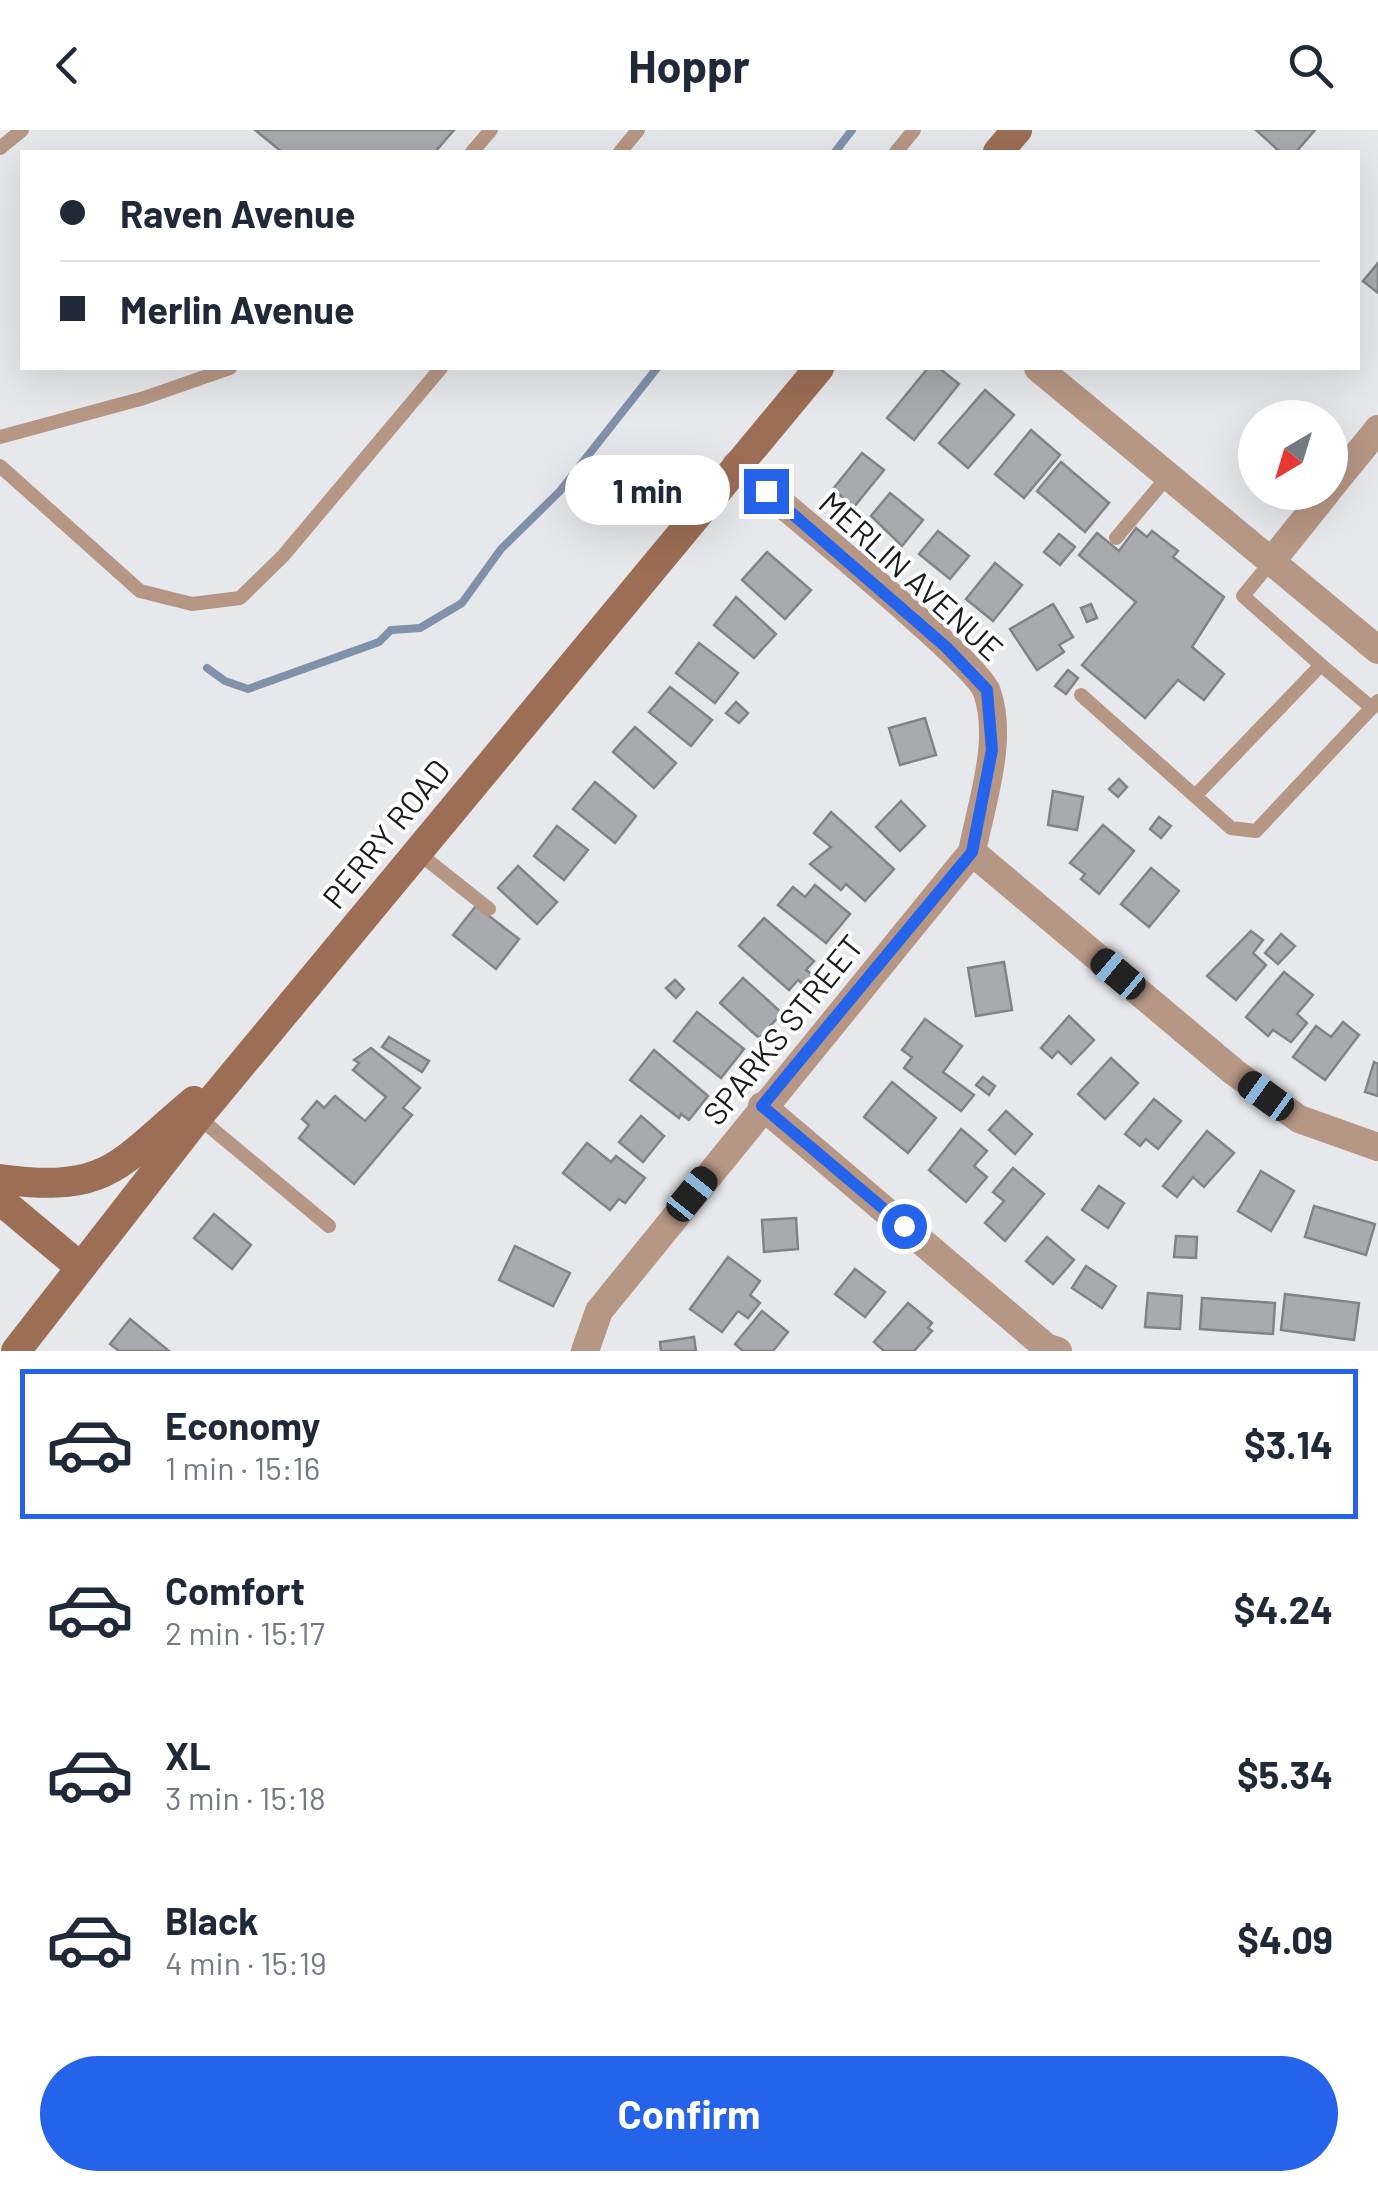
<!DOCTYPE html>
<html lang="en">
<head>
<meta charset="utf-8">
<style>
  :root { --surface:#fff; --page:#f2f2f3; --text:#1f2937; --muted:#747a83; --line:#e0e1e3; --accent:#2563eb }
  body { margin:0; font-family:Barlow,sans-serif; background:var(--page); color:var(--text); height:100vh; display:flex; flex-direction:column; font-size:38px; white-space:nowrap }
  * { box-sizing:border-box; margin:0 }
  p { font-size:32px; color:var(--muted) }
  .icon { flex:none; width:55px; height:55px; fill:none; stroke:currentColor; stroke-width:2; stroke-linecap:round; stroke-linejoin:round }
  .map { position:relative; height:1221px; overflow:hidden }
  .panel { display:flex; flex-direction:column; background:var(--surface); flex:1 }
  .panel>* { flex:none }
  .guide { position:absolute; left:20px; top:20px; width:1340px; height:220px; border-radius:0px; box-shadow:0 10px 40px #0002; display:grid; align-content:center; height:220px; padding:0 40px; background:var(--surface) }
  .needle { width:65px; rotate:218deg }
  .tools { position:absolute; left:1238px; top:270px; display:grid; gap:20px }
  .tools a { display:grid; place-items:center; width:110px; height:110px; border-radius:50%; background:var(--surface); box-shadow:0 10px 40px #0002; font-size:50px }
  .end { position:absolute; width:45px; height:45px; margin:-22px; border:12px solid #2563eb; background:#fff; box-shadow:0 0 0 5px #fff }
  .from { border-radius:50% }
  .bubble { position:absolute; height:70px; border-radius:35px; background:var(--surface); box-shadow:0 10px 40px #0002; font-size:32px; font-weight:700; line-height:70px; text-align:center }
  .car { position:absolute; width:30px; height:60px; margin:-30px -15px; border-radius:12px; box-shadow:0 0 8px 2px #0007; background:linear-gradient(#222 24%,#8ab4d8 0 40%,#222 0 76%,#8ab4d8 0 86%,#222 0) }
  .guide b { display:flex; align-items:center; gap:35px; height:95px; font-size:38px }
  .guide b+b { border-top:2px solid var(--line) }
  .guide i { width:25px; height:25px; background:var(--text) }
  ul { padding:18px 0 0; list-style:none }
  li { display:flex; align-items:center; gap:30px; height:150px; margin:0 20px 15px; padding:0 20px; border:5px solid transparent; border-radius:0px }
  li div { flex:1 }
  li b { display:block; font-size:38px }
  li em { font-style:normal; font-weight:700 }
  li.on { border-color:var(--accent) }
  li>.icon { width:90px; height:90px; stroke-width:1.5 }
  .cta { display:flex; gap:20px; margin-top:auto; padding:20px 40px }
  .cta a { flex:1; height:115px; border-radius:60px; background:var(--accent); color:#fff; font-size:40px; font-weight:700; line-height:115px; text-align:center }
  header { display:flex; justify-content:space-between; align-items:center; height:130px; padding:0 40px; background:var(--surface); font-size:45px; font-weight:700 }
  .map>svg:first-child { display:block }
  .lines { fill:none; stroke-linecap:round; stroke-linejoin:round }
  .stream { stroke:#8091aa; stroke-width:8 }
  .building { fill:#a8aaad; stroke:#818386; stroke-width:2.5 }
  .lane { stroke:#b69685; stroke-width:14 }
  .street { stroke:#b69685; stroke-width:28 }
  .secondary { stroke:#9c6e55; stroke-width:30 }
  .route { stroke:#2563eb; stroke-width:12 }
  .labels { text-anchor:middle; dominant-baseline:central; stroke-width:8; stroke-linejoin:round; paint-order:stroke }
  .street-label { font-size:32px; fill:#1a1b1c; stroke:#fff }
</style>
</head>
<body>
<header><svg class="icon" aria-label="back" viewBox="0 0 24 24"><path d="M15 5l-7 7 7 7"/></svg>Hoppr<svg class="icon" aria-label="search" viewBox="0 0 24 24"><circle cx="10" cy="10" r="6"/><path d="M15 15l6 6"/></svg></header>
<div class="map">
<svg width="1378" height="1221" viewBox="0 0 1378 1221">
  <rect width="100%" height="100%" fill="#e6e8eb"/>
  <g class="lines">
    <g class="stream">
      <path d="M835,22L852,0"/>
      <path d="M207,538L225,551L248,559L379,512L391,500L420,498L462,473L501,419L560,361L657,238"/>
    </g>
  </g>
  <g class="building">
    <path d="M255,0H454L435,22H282Z"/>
    <path d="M1256,0H1315L1296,22H1280Z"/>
    <path d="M1378,133V163L1363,151Z"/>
    <path d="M928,238H939L959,254L914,310L887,288Z"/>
    <path d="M985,260L1014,285L968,338L939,313Z"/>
    <path d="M1031,300L1060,325L1024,368L995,344Z"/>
    <path d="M862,323L884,340L854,377L833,359Z"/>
    <path d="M1061,332L1109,373L1085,402L1037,361Z"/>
    <path d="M890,363L923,390L902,416L871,386Z"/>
    <path d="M1136,398L1147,407L1152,401L1178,421L1173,427L1224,467L1192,517L1224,544L1204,570L1178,550L1145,588L1082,535L1136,472L1079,425L1097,403L1119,421Z"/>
    <path d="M938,401L969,426L950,449L919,424Z"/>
    <path d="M1059,404L1075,417L1060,435L1044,422Z"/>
    <path d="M767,422L811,460L785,489L742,450Z"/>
    <path d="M995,433L1022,455L993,491L966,469Z"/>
    <path d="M736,467L776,504L754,528L714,495Z"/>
    <path d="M1053,474L1073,507L1059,515L1064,522L1037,540L1010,499Z"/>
    <path d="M1091,474L1097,488L1087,492L1081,478Z"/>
    <path d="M699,513L738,543L715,573L676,543Z"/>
    <path d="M1068,540L1078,548L1066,564L1055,556Z"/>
    <path d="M670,557L712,590L691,616L649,582Z"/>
    <path d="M736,572L748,583L739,593L726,583Z"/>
    <path d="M925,588L936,625L900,635L889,598Z"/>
    <path d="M635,597L676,633L654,658L613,622Z"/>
    <path d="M1119,649L1127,657L1118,667L1109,659Z"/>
    <path d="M595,652L636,686L615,713L573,679Z"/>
    <path d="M1053,661L1083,667L1077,700L1048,695Z"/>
    <path d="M901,671L925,696L900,721L876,697Z"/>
    <path d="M831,682L894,739L865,771L846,754L841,760L810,734L831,717L814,703Z"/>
    <path d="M1159,687L1171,696L1161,708L1150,699Z"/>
    <path d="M1103,695L1134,721L1099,764L1081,749L1085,744L1070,733Z"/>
    <path d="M557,696L588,720L564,750L534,726Z"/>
    <path d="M518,736L557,772L537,794L498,758Z"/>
    <path d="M1151,738L1179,761L1149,797L1121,774Z"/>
    <path d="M815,755L850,784L826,813L778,775L793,757L805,767Z"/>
    <path d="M476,776L519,809L496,839L453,805Z"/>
    <path d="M764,788L814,831L806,840L813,845L804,855L798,850L789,860L739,816Z"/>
    <path d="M1251,801L1263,810L1253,823L1266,835L1236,870L1207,846Z"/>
    <path d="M1281,804L1295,816L1278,834L1265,823Z"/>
    <path d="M1004,832L1012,880L976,886L968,838Z"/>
    <path d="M1284,842L1313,865L1297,884L1307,893L1291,912L1273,900L1268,906L1246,887Z"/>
    <path d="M743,848L782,883L759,908L720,873Z"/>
    <path d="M675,850L684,859L676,868L666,858Z"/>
    <path d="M697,882L744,919L721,948L674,911Z"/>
    <path d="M1069,886L1094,910L1071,934L1058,921L1052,928L1041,918Z"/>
    <path d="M925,889L962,916L943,942L974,965L961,981L904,938L912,927L902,920Z"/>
    <path d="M1343,892L1359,905L1325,950L1293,927L1316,896L1331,907Z"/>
    <path d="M389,907L429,931L422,942L382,917Z"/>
    <path d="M371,918L420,958L403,978L412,985L354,1054L299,1008L309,995L302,989L317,971L324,978L335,966L365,991L386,967L353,940L359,933L354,930Z"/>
    <path d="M654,920L708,966L689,990L681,984L679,988L630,950Z"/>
    <path d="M1111,928L1138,953L1105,989L1078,964Z"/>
    <path d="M1374,932L1378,934V966L1365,962Z"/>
    <path d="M983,947L995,956L989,965L976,955Z"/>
    <path d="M892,952L936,988L908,1023L864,987Z"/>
    <path d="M1154,969L1181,991L1158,1019L1146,1009L1140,1016L1125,1004Z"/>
    <path d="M1006,981L1032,1004L1015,1024L989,1000Z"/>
    <path d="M641,986L664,1006L643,1032L619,1012Z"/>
    <path d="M961,999L987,1021L974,1036L987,1047L966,1072L929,1040Z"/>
    <path d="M1207,1001L1234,1023L1204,1057L1193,1047L1177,1067L1163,1056Z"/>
    <path d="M587,1013L611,1032L616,1026L645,1048L625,1073L619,1069L610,1080L563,1043Z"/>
    <path d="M1013,1038L1044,1064L1005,1111L985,1093L1004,1071L993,1062Z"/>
    <path d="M1261,1041L1294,1061L1271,1101L1238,1081Z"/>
    <path d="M1099,1056L1124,1073L1108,1098L1082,1080Z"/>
    <path d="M1314,1076L1375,1094L1366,1125L1305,1107Z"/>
    <path d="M214,1084L251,1115L232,1139L194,1108Z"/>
    <path d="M796,1088L798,1119L764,1122L762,1090Z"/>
    <path d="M1176,1106L1197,1107L1196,1128L1174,1127Z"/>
    <path d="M1047,1107L1074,1130L1053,1154L1026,1131Z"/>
    <path d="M515,1116L570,1143L553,1176L499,1150Z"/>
    <path d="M728,1127L760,1151L750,1165L760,1173L748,1188L738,1181L722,1202L690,1179Z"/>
    <path d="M1086,1136L1116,1156L1102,1178L1072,1158Z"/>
    <path d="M855,1139L885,1162L865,1187L835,1164Z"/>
    <path d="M1148,1163L1182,1166L1180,1199L1145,1197Z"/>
    <path d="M1285,1164L1359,1173L1354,1210L1281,1200Z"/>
    <path d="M1202,1168L1275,1173L1273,1204L1200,1199Z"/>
    <path d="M908,1173L932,1193L928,1198L932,1201L914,1221H884L874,1212Z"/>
    <path d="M762,1181L788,1202L773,1221H743L735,1214Z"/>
    <path d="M130,1189L169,1221H119L110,1214Z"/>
    <path d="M694,1207L696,1221H661L660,1212Z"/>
  </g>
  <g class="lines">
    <g class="lane">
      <path d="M0,18L22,0"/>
      <path d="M472,22L491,0"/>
      <path d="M620,22L638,0"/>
      <path d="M896,22L914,0"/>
      <path d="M0,307L144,268L230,238"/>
      <path d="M0,336L140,461L192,474L240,468L283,426L441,238"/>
      <path d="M1116,408L1168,346"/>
      <path d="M1271,432L1243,466L1321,535"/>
      <path d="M1081,565L1231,698L1256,701L1378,571"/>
      <path d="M1195,666L1321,535L1372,578"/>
      <path d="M416,721L489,779"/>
      <path d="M198,987L329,1096"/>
    </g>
    <g class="street">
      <path d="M1038,238L1378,520"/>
      <path d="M736,335C774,369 977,531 987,562C1004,611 981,674 972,722L1234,942L1299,989L1378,1017"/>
      <path d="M1330,358L1378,299"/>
      <path d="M1271,432L1327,362"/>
      <path d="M762,976L1046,1217L1058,1221"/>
      <path d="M585,1221L599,1181L972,722"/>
    </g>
    <g class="secondary">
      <path d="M998,22L1017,0"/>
      <path d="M0,1049C109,1064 118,1034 194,971"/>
      <path d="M0,1070L79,1136"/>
      <path d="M16,1221L198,987L819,238"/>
    </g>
  </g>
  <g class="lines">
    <path class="route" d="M766,361L946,517L987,560L992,620L972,722L762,976L904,1096"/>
  </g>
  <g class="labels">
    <g class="street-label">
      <text transform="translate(912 445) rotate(42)">MERLIN AVENUE</text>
      <text transform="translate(385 703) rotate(-51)">PERRY ROAD</text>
      <text transform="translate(782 899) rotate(-51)">SPARKS STREET</text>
    </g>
  </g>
</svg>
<div class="tools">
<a><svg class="needle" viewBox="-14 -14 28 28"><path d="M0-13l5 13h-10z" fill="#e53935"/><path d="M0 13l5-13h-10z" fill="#747a83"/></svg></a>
</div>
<i class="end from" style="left:904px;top:1096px"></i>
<i class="end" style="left:766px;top:361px"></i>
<div class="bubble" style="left:565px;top:325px;width:165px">1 min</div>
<i class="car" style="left:1118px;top:844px;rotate:310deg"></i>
<i class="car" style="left:1266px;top:966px;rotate:306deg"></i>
<i class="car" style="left:692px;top:1064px;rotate:39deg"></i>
<div class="guide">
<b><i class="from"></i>Raven Avenue</b>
<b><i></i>Merlin Avenue</b>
</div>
</div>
<section class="panel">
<ul>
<li class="on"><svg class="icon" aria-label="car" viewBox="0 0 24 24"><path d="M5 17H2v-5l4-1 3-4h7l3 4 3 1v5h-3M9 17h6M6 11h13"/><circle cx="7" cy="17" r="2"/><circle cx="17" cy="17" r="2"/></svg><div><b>Economy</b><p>1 min · 15:16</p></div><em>$3.14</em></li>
<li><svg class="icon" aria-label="car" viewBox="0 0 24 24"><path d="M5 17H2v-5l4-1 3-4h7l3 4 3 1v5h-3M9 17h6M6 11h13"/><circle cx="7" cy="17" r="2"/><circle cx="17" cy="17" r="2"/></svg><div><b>Comfort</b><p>2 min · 15:17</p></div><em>$4.24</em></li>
<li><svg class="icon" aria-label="car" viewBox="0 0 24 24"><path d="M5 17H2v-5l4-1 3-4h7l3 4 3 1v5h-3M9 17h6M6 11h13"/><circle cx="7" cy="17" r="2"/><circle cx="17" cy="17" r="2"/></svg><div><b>XL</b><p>3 min · 15:18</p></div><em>$5.34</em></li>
<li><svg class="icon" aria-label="car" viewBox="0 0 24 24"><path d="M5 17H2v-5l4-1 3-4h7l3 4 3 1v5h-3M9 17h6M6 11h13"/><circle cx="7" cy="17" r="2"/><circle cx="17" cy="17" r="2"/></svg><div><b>Black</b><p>4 min · 15:19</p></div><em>$4.09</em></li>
</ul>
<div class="cta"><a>Confirm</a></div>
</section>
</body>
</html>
